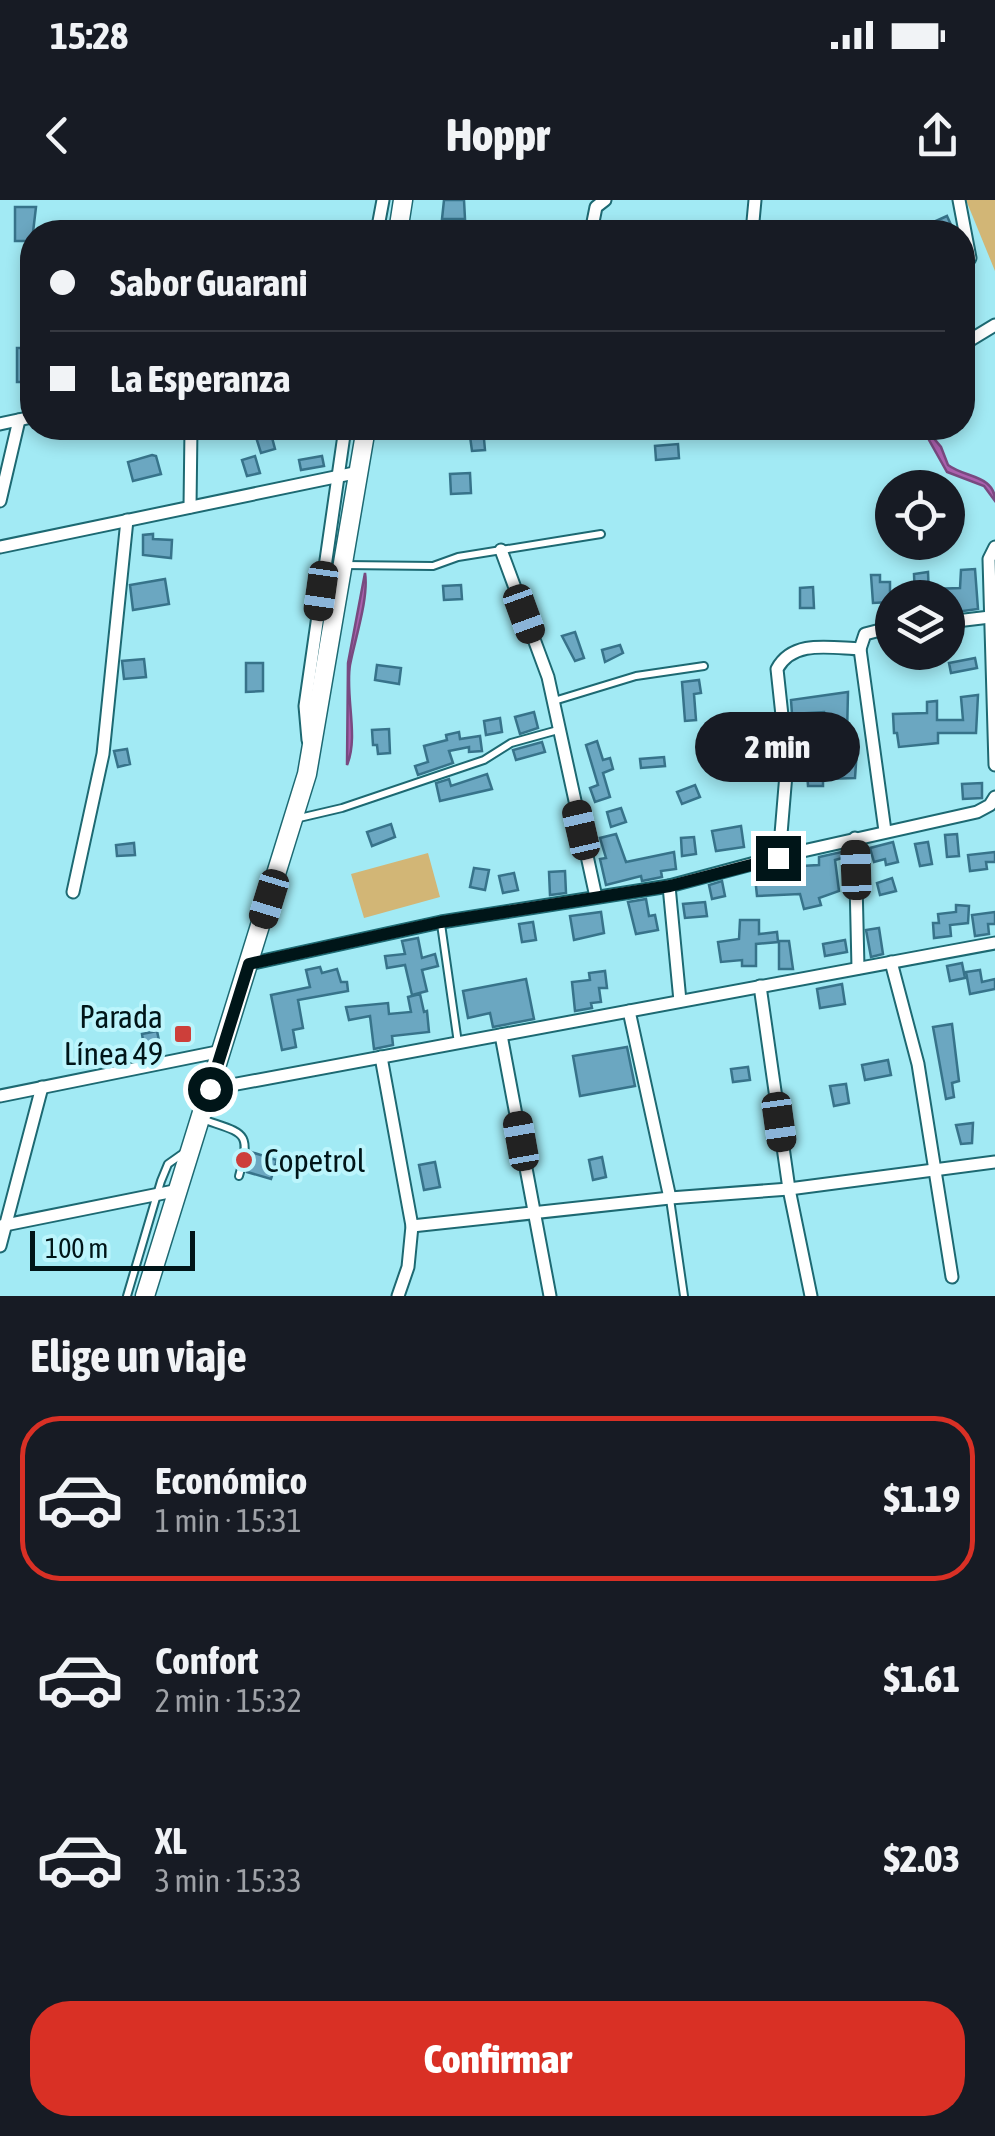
<!DOCTYPE html>
<html lang="es">
<head>
<meta charset="utf-8">
<style>
  :root { --surface:#171b24; --page:#242831; --text:#f1f3f6; --muted:#9ea1a6; --line:#363941; --accent:#d93025 }
  body { margin:0; font-family:"Asap Condensed",sans-serif; background:var(--page); color:var(--text); height:100vh; display:flex; flex-direction:column; font-size:38px; white-space:nowrap }
  * { box-sizing:border-box; margin:0 }
  p { font-size:32px; color:var(--muted) }
  .icon { flex:none; width:55px; height:55px; fill:none; stroke:currentColor; stroke-width:2; stroke-linecap:round; stroke-linejoin:round }
  .map { position:relative; height:1096px; overflow:hidden }
  .drawer { display:flex; flex-direction:column; background:var(--surface); flex:1 }
  .drawer>* { flex:none }
  .guide { position:absolute; left:20px; top:20px; width:955px; height:220px; border-radius:40px; box-shadow:0 5px 15px #0003; display:grid; align-content:center; height:220px; padding:0 30px; background:var(--surface) }
  .buttons { position:absolute; left:875px; top:270px; display:grid; gap:20px }
  .buttons a { display:grid; place-items:center; width:90px; height:90px; border-radius:50%; background:var(--surface); box-shadow:0 5px 15px #0003; font-size:50px }
  .scale { position:absolute; left:30px; bottom:25px; width:165px; box-sizing:border-box; padding-left:10px; border:5px solid #001518; border-top:0; font-size:28px; line-height:35px; white-space:nowrap; color:#001518; -webkit-text-stroke:8px #bcf5fc; paint-order:stroke }
  .end { position:absolute; width:45px; height:45px; margin:-22px; border:12px solid #001518; background:#fff; box-shadow:0 0 0 5px #fff }
  .from { border-radius:50% }
  .bubble { position:absolute; height:70px; border-radius:35px; background:var(--surface); box-shadow:0 5px 15px #0003; font-size:32px; font-weight:800; line-height:70px; text-align:center }
  .car { position:absolute; width:30px; height:60px; margin:-30px -15px; border-radius:12px; box-shadow:0 0 8px 2px #0007; background:linear-gradient(#222 24%,#8ab4d8 0 40%,#222 0 76%,#8ab4d8 0 86%,#222 0) }
  .guide b { display:flex; align-items:center; gap:35px; height:95px; font-size:38px }
  .guide b+b { border-top:2px solid var(--line) }
  .guide i { width:25px; height:25px; background:var(--text) }
  ul { padding:0; list-style:none }
  li { display:flex; align-items:center; gap:30px; height:165px; margin:0 20px 15px; padding:0 10px; border:5px solid transparent; border-radius:40px }
  li div { flex:1 }
  li b { display:block; font-size:38px }
  li em { font-style:normal; font-weight:800 }
  li.active { border-color:var(--accent) }
  li>.icon { width:90px; height:90px; stroke-width:1.5 }
  h2 { padding:0 30px; font-size:45px; line-height:120px }
  .action { display:flex; gap:20px; margin-top:auto; padding:20px 30px }
  .action a { flex:1; height:115px; border-radius:40px; background:var(--accent); color:#fff; font-size:40px; font-weight:800; line-height:115px; text-align:center }
  .status { display:flex; justify-content:space-between; align-items:center; height:70px; padding:0 50px; background:var(--surface); direction:ltr }
  .status svg { height:28px; fill:currentColor }
  header { display:flex; justify-content:space-between; align-items:center; height:130px; padding:0 30px; background:var(--surface); font-size:45px; font-weight:800 }
  .map>svg:first-child { display:block }
  .green { fill:#d2b676 }
  .water { fill:#ab60ad; stroke:#784a80; stroke-width:2.5 }
  .building { fill:#6ba7c1; stroke:#37738a; stroke-width:2.5 }
  .lines { fill:none; stroke-linecap:round; stroke-linejoin:round }
  .lane-casing { stroke:#1d6972; stroke-width:10 }
  .street-casing { stroke:#1d6972; stroke-width:15 }
  .primary-casing { stroke:#1d6972; stroke-width:21 }
  .lane { stroke:#fff; stroke-width:6 }
  .street { stroke:#fff; stroke-width:11 }
  .primary { stroke:#fff; stroke-width:18 }
  .route { stroke:#001518; stroke-width:12 }
  .poi-dot { fill:#cd3f3a; stroke:#bcf5fc; stroke-width:4 }
  .labels { text-anchor:middle; dominant-baseline:central; stroke-width:8; stroke-linejoin:round; paint-order:stroke }
  .poi-label { font-size:32px; fill:#001518; stroke:#bcf5fc; text-anchor:end }
</style>
</head>
<body>
<div class="status"><b>15:28</b><svg viewBox="0 0 49 12"><path d="M0 12V9h3v3zM5 12V6h3v6zM10 12V3h3v9zM15 12V0h3v12zM26 1h20v11H26zM47 4h2v5h-2z"/></svg></div>
<header><svg class="icon" aria-label="back" viewBox="0 0 24 24"><path d="M15 5l-7 7 7 7"/></svg>Hoppr<svg class="icon" aria-label="share" viewBox="0 0 24 24"><path d="M12 15V3M7 8l5-5 5 5M5 13v7h14v-7"/></svg></header>
<div class="map">
<svg width="995" height="1096" viewBox="0 0 995 1096">
  <rect width="100%" height="100%" fill="#a2eaf4"/>
  <g class="green">
    <path d="M966,0H995V71Z"/>
    <path d="M428,653L440,697L364,718L351,674Z"/>
  </g>
  <g class="water">
    <path d="M910,228L926,229L941,247L948,265C965,278 995,275 995,301L984,286L947,272L925,233Z"/>
    <path d="M365,373C369,397 355,439 350,465C345,496 359,537 347,565L348,463Z"/>
  </g>
  <g class="building">
    <path d="M444,0H464L465,19H442Z"/>
    <path d="M15,7H36L32,41H15Z"/>
    <path d="M947,16L952,27L930,32L927,25Z"/>
    <rect x="17" y="148" width="15" height="34"/>
    <path d="M483,228L485,250L472,251L469,229Z"/>
    <path d="M270,230L275,249L261,253L255,234Z"/>
    <path d="M678,244L679,258L656,260L655,246Z"/>
    <path d="M152,255L156,256L161,274L133,281L128,262Z"/>
    <path d="M255,256L260,273L247,276L242,260Z"/>
    <path d="M322,256L324,266L301,270L299,260Z"/>
    <path d="M470,273L471,293L451,294L450,274Z"/>
    <path d="M153,334V339L172,340L171,358L143,355V335Z"/>
    <path d="M975,369L978,409L948,413V398H932V389L960,388L961,370Z"/>
    <path d="M928,372L929,397L915,398L914,374Z"/>
    <path d="M871,375H880V382H890V402L873,403Z"/>
    <path d="M165,379L169,404L133,410L130,385Z"/>
    <path d="M461,385L462,399L444,400L443,386Z"/>
    <path d="M813,387L814,408H800V388Z"/>
    <path d="M575,432L584,458L575,461L562,436Z"/>
    <path d="M620,445L623,453L605,462L602,450Z"/>
    <path d="M975,458L977,468L951,473L949,463Z"/>
    <path d="M144,459L146,477L124,479L122,461Z"/>
    <path d="M246,463H263V491L246,492Z"/>
    <path d="M377,465L401,468L399,484L375,480Z"/>
    <path d="M699,480L701,493L694,494L696,520L685,521L682,482Z"/>
    <path d="M848,492L847,535H852L854,549H857L855,578L823,579V586H808L807,571L826,569V563L844,562L843,544L830,545L829,533H825L824,512L792,514L791,500Z"/>
    <path d="M978,495L976,533H938V543L899,547L897,533H894L893,514L927,513V502L937,501V520H963L961,497Z"/>
    <path d="M534,512L538,528L520,534L515,517Z"/>
    <path d="M500,518L502,532L486,535L484,521Z"/>
    <path d="M389,529L390,553L378,554L377,545H373L372,530Z"/>
    <path d="M459,532L460,539L480,536L482,551L469,552V547L449,551L453,563L418,575L415,566L428,562L424,546L447,540L446,535Z"/>
    <path d="M742,533H752V536L766,533L774,555L759,559L752,536V542H742Z"/>
    <path d="M597,541L603,560L610,558L613,569L603,573L610,597L595,602L590,588L598,585L586,545Z"/>
    <path d="M542,542L545,552L516,560L513,550Z"/>
    <path d="M127,549L130,564L118,567L114,551Z"/>
    <path d="M664,557L665,566L641,568L640,559Z"/>
    <path d="M487,574L492,589L440,601L436,583L449,579L451,586Z"/>
    <path d="M982,583V598L963,599L962,584Z"/>
    <path d="M695,585L700,597L682,604L677,592Z"/>
    <path d="M621,608L626,622L611,627L607,612Z"/>
    <path d="M391,624L395,637L372,646L367,632Z"/>
    <path d="M741,626L744,647L716,651L712,631Z"/>
    <path d="M616,634L626,662L674,652L676,669L661,671L662,677L642,681L641,676L606,685L600,659L606,658L600,638Z"/>
    <path d="M957,634L959,656L947,657L945,635Z"/>
    <path d="M694,637L696,654L682,656L681,638Z"/>
    <path d="M893,642L898,662L886,665L885,659L874,662L870,648Z"/>
    <path d="M928,642L932,664L920,666L915,644Z"/>
    <path d="M134,643L135,655L117,656L116,645Z"/>
    <path d="M846,651V657L835,660L839,691L819,698L821,705L804,709L800,694L757,696L755,677L767,675L768,681L786,679L785,672L801,670V666L819,665V657Z"/>
    <path d="M995,652V662H986L987,669L970,671L968,655Z"/>
    <path d="M474,668L489,670L485,690L470,687Z"/>
    <path d="M565,671L566,693L550,695L549,672Z"/>
    <path d="M514,673L518,690L503,693L499,676Z"/>
    <path d="M892,678L896,691L880,695L877,683Z"/>
    <path d="M722,681L725,696L712,699L709,685Z"/>
    <path d="M646,699L649,716L655,715L658,730L636,734L628,702Z"/>
    <path d="M705,702L707,716L685,718L683,704Z"/>
    <path d="M956,705L969,706L968,723L950,725L951,736L934,738L933,723H939L938,714L956,712Z"/>
    <path d="M601,712L604,733L574,740L570,716Z"/>
    <path d="M995,712V724H988L989,734L975,736L972,715Z"/>
    <path d="M740,720H759V734L777,732L778,742L756,744V766H742V760L721,762L718,742L739,739Z"/>
    <path d="M533,722L536,740L522,742L519,724Z"/>
    <path d="M879,728L883,754L871,757L866,730Z"/>
    <path d="M418,738L422,758L435,754L438,766L422,770L427,791L412,795L405,765L387,768L385,756L405,754L402,741Z"/>
    <path d="M845,740L847,752L825,756L823,744Z"/>
    <path d="M779,741H789L793,769H779Z"/>
    <path d="M962,763L965,778L950,781L947,766Z"/>
    <path d="M320,767L322,773L337,769L341,782H347L348,791L298,800L303,828L293,830L296,847L282,850L271,795L310,787L306,770Z"/>
    <path d="M980,770L982,782L995,779V789L970,794L966,772Z"/>
    <path d="M605,771L607,788H599L601,802L591,803L592,808L575,811L572,782L590,780L589,773Z"/>
    <path d="M526,779L534,819L493,827L490,813L468,818L463,791Z"/>
    <path d="M842,784L845,804L820,808L817,789Z"/>
    <path d="M420,794L424,812L427,811L429,832L392,836L393,845L374,849L370,816L349,820L346,807L388,803L389,814L411,812L408,797Z"/>
    <path d="M952,824L959,881L952,883L954,897L946,899L933,827Z"/>
    <path d="M157,831L161,850L145,853L142,834Z"/>
    <path d="M627,847L635,886L580,896L573,856Z"/>
    <path d="M888,860L891,875L865,880L862,865Z"/>
    <path d="M748,867L750,880L733,882L731,869Z"/>
    <path d="M846,884L849,903L834,906L830,886Z"/>
    <path d="M973,923L972,943L961,944L956,925Z"/>
    <path d="M251,952L277,960L271,979L247,972Z"/>
    <path d="M602,957L606,977L593,980L589,960Z"/>
    <path d="M435,962L440,987L424,990L419,965Z"/>
  </g>
  <g class="lines">
    <g class="lane-casing">
      <g id="lane">
        <path d="M345,365L433,366L458,357L601,334"/>
        <path d="M554,501L636,476L704,466"/>
        <path d="M295,619L342,608L484,560L511,543L558,530"/>
        <path d="M441,724L458,843"/>
        <path d="M202,919C244,934 252,930 239,976"/>
        <path d="M670,999L684,1096"/>
        <path d="M127,1096L161,981L168,964L185,952"/>
      </g>
    </g>
    <g class="street-casing">
      <g id="street">
        <path d="M959,0L970,58L962,70"/>
        <path d="M377,32L383,0"/>
        <path d="M591,32L596,7L605,0"/>
        <path d="M752,32L755,0"/>
        <path d="M962,145L995,125"/>
        <path d="M0,224L32,217"/>
        <path d="M0,301L19,220"/>
        <path d="M190,307L191,228"/>
        <path d="M0,347L359,272"/>
        <path d="M995,347L989,359L995,565"/>
        <path d="M501,350L548,477L596,697"/>
        <path d="M948,422L990,417"/>
        <path d="M860,449L885,631"/>
        <path d="M308,540L305,506L345,228"/>
        <path d="M855,638L858,768"/>
        <path d="M779,658L787,562L777,469C793,439 831,448 860,449L865,434L892,427"/>
        <path d="M669,686L680,801"/>
        <path d="M73,692L103,554L127,320"/>
        <path d="M891,762L918,864L952,1077"/>
        <path d="M249,764L441,722L669,686L785,655L977,612L990,605L995,597"/>
        <path d="M760,786L789,989L811,1096"/>
        <path d="M629,811L670,998"/>
        <path d="M501,835L550,1096"/>
        <path d="M381,857L412,1026L408,1067L398,1096"/>
        <path d="M210,889L995,743"/>
        <path d="M0,896L222,851"/>
        <path d="M0,1026L179,990"/>
        <path d="M412,1026L670,998L789,989L995,962"/>
        <path d="M0,1046L42,887"/>
      </g>
    </g>
    <g class="primary-casing">
      <g id="primary">
        <path d="M398,32L403,0"/>
        <path d="M145,1096L307,574L366,228"/>
      </g>
    </g>
    <use href="#lane" class="lane"/>
    <use href="#street" class="street"/>
    <use href="#primary" class="primary"/>
  </g>
  <g class="lines">
    <path class="route" d="M210,889L249,764L441,722L670,686L778,658"/>
  </g>
  <g class="poi-dot">
    <rect x="173" y="824" width="20" height="20" rx="5"/>
    <circle cx="244" cy="960" r="10"/>
  </g>
  <g class="labels">
    <g class="poi-label">
      <text x="163" y="816">Parada<tspan x="163" dy="37">Línea 49</tspan></text>
      <text x="264" y="960" text-anchor="start">Copetrol</text>
    </g>
  </g>
</svg>
<div class="buttons">
<a><svg class="icon" aria-label="locate" viewBox="0 0 24 24"><circle cx="12" cy="12" r="6"/><path d="M12 2v4M12 18v4M2 12h4M18 12h4"/></svg></a>
<a><svg class="icon" aria-label="layers" viewBox="0 0 24 24"><path d="M12 4l9 5-9 5-9-5zM3 14l9 5 9-5"/></svg></a>
</div>
<div class="scale">100 m</div>
<i class="end from" style="left:210px;top:889px"></i>
<i class="end" style="left:778px;top:658px"></i>
<div class="bubble" style="left:695px;top:512px;width:165px">2 min</div>
<i class="car" style="left:321px;top:391px;rotate:188deg"></i>
<i class="car" style="left:524px;top:414px;rotate:160deg"></i>
<i class="car" style="left:581px;top:630px;rotate:347deg"></i>
<i class="car" style="left:856px;top:670px;rotate:358deg"></i>
<i class="car" style="left:269px;top:699px;rotate:197deg"></i>
<i class="car" style="left:779px;top:922px;rotate:172deg"></i>
<i class="car" style="left:521px;top:941px;rotate:350deg"></i>
<div class="guide">
<b><i class="from"></i>Sabor Guarani</b>
<b><i></i>La Esperanza</b>
</div>
</div>
<section class="drawer">
<h2>Elige un viaje</h2>
<ul>
<li class="active"><svg class="icon" aria-label="car" viewBox="0 0 24 24"><path d="M5 17H2v-5l4-1 3-4h7l3 4 3 1v5h-3M9 17h6M6 11h13"/><circle cx="7" cy="17" r="2"/><circle cx="17" cy="17" r="2"/></svg><div><b>Económico</b><p>1 min · 15:31</p></div><em>$1.19</em></li>
<li><svg class="icon" aria-label="car" viewBox="0 0 24 24"><path d="M5 17H2v-5l4-1 3-4h7l3 4 3 1v5h-3M9 17h6M6 11h13"/><circle cx="7" cy="17" r="2"/><circle cx="17" cy="17" r="2"/></svg><div><b>Confort</b><p>2 min · 15:32</p></div><em>$1.61</em></li>
<li><svg class="icon" aria-label="car" viewBox="0 0 24 24"><path d="M5 17H2v-5l4-1 3-4h7l3 4 3 1v5h-3M9 17h6M6 11h13"/><circle cx="7" cy="17" r="2"/><circle cx="17" cy="17" r="2"/></svg><div><b>XL</b><p>3 min · 15:33</p></div><em>$2.03</em></li>
</ul>
<div class="action"><a>Confirmar</a></div>
</section>
</body>
</html>
